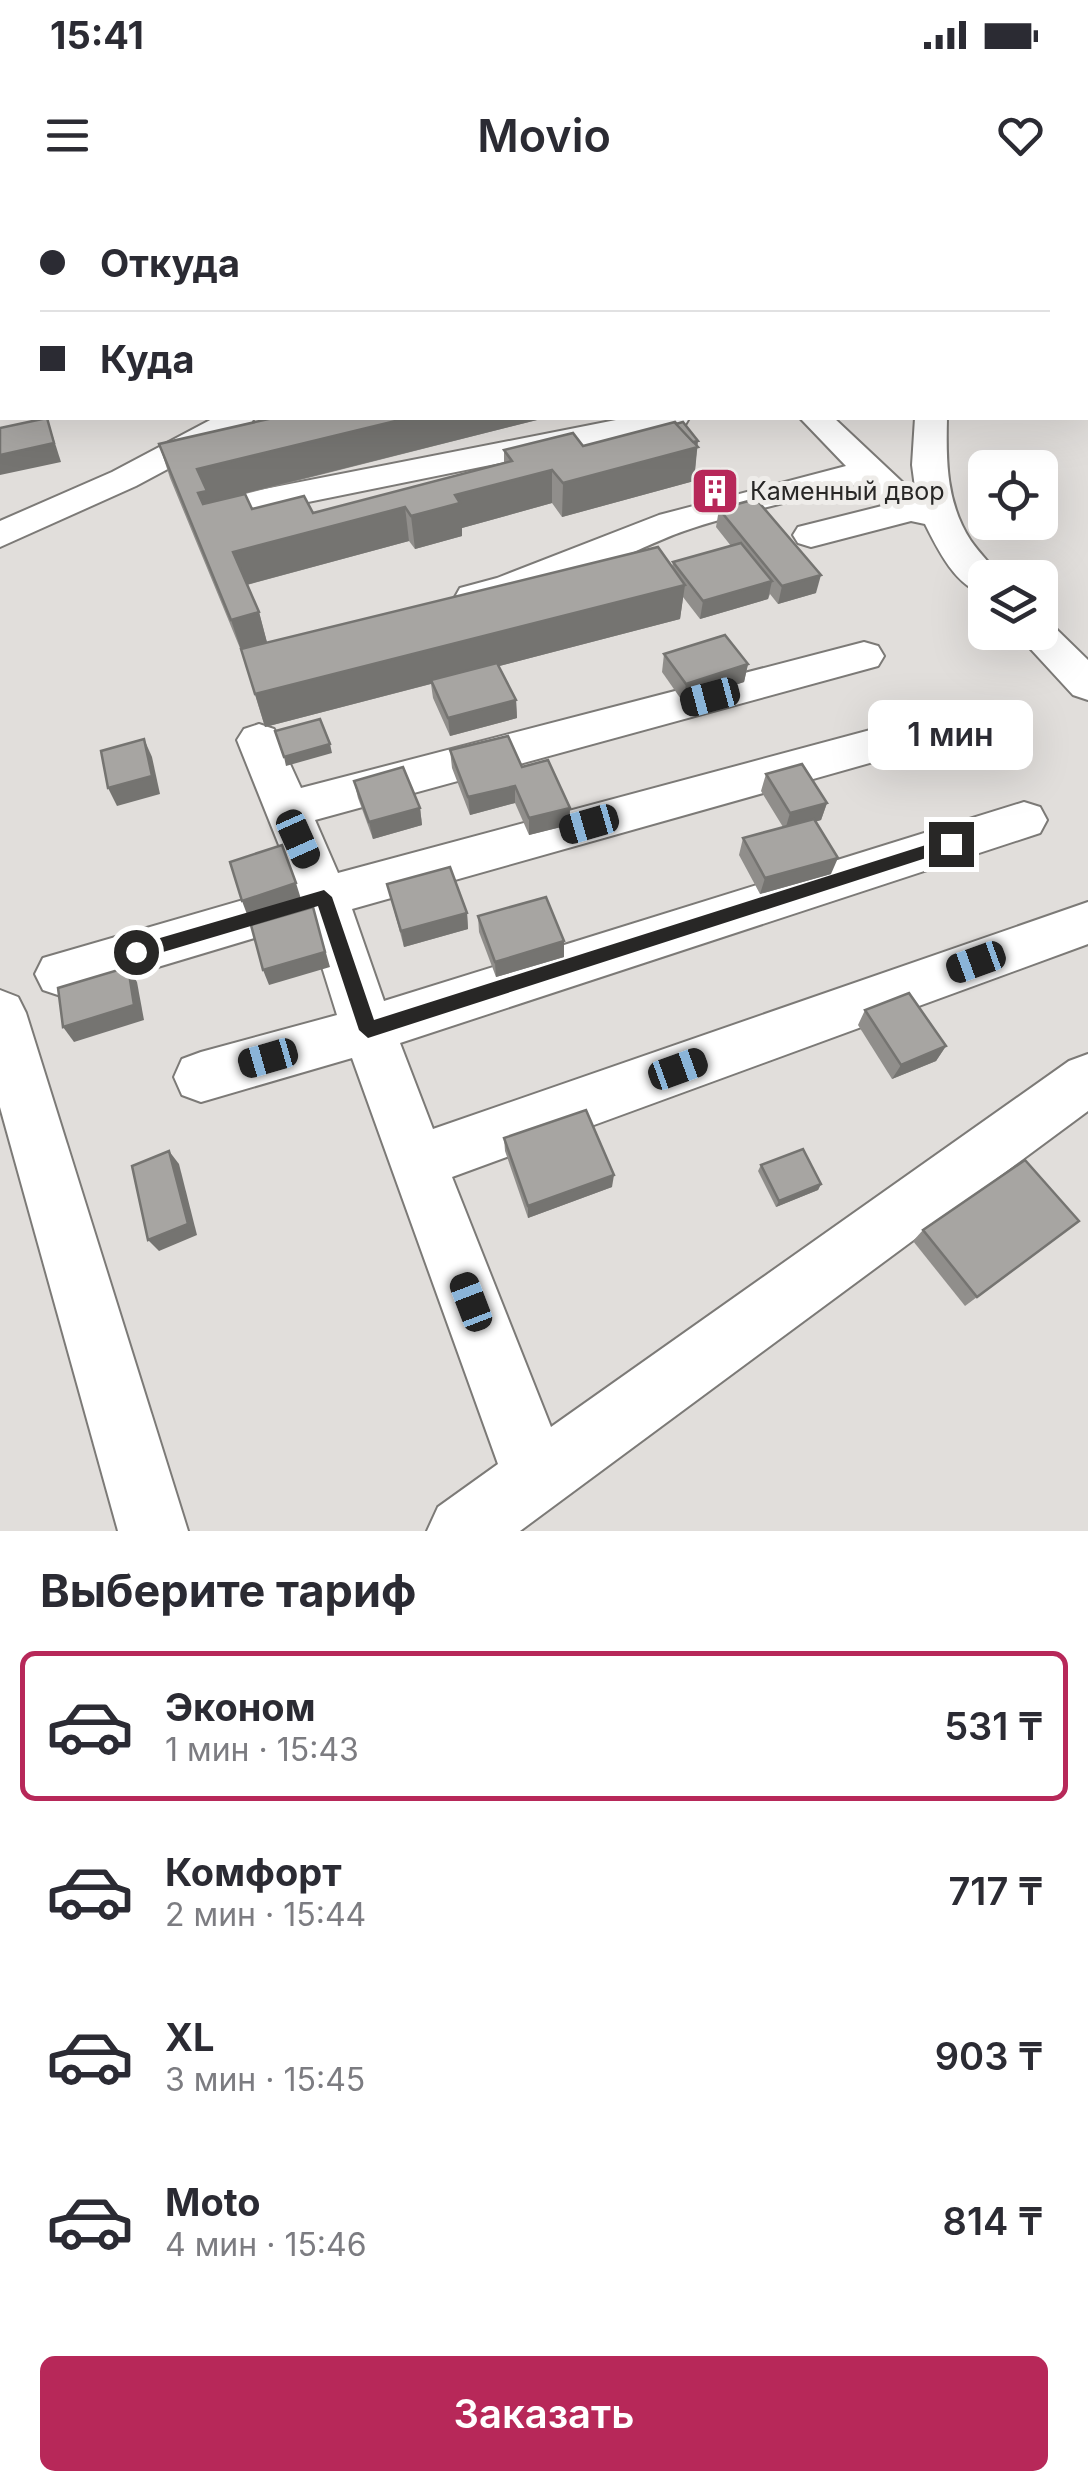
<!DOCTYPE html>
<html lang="ru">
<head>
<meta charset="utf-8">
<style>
  :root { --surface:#fff; --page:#f7f7f7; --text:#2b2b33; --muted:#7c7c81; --line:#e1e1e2; --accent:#b72859 }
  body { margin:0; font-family:Inter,sans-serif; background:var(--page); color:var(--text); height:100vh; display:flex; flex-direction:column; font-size:38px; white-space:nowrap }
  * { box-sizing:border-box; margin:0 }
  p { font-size:32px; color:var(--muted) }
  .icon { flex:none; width:55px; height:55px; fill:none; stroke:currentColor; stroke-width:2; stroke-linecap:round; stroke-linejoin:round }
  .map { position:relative; height:1331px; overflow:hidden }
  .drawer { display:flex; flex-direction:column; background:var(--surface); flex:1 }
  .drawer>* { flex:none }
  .banner { position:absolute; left:0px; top:0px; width:1090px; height:220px; box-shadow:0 10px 40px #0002; display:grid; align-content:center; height:220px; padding:0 40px; background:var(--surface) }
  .buttons { position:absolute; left:968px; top:250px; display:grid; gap:20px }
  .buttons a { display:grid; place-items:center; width:90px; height:90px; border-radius:15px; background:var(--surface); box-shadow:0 10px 40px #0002; font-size:50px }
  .end { position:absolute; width:45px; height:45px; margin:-22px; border:12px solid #282726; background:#fff; box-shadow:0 0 0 5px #fff }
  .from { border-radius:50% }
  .bubble { position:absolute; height:70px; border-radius:15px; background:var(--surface); box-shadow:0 10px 40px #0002; font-size:32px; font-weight:600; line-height:70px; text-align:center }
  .car { position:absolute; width:30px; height:60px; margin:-30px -15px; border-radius:12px; box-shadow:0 0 8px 2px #0007; background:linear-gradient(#222 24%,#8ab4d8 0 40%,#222 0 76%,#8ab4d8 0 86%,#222 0) }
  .banner b { display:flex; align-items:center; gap:35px; height:95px; font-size:38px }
  .banner b+b { border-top:2px solid var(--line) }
  .banner i { width:25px; height:25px; background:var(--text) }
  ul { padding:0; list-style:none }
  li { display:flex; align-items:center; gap:30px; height:150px; margin:0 20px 15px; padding:0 20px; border:5px solid transparent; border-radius:15px }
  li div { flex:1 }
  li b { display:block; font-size:38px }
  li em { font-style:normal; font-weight:600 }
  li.active { border-color:var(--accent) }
  li>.icon { width:90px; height:90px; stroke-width:1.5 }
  h2 { padding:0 40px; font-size:45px; line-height:120px }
  .primary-button { display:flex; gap:20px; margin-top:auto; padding:20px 40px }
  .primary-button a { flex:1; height:115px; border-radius:15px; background:var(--accent); color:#fff; font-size:40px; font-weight:600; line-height:115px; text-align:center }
  .status { display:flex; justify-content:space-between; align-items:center; height:70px; padding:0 50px; background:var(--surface); direction:ltr }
  .status svg { height:28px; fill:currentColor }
  header { display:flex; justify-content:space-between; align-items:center; height:130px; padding:0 40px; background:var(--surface); font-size:45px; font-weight:600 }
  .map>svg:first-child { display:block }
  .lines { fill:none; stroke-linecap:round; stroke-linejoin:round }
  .minor-casing { stroke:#7c7a77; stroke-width:4 }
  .minor { fill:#fff; fill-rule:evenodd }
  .wall { fill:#908e8b }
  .shaded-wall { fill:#757471 }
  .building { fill:#a7a5a2; stroke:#757471; stroke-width:2.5 }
  .route { fill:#282726 }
  .labels { text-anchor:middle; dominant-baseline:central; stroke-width:10; stroke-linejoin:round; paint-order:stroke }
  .far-poi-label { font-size:25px; fill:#282726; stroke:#eeece9; text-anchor:start }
</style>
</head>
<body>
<div class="status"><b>15:41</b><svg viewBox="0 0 49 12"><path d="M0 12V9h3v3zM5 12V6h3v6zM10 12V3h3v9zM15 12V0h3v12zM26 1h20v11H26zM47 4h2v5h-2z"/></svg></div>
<header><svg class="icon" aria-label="menu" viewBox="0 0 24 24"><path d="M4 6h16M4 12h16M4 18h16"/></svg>Movio<svg class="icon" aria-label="heart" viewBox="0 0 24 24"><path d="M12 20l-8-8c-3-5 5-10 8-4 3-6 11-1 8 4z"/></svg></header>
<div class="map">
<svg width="1088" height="1331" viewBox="0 0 1088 1331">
  <rect width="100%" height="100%" fill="#e1dedb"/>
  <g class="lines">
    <g class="minor-casing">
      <g id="minor">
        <path d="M864,0H891L892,2H866Z"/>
        <path d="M214,218H254L250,225L136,286L0,347V321L112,272Z"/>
        <path d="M626,218H689L685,225L673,228L244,315L231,312L226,304L231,296L244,293Z"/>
        <path d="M800,218H834L916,295L912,265L915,218H947C946,261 946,303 971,341C980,354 992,365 1001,378H985V394C956,387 938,350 925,324L911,321L811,347L798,343L793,335L798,327L886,305L863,283C804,299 742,311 684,331C634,348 506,419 460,406L455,397L460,388L497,378L659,315L846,266Z"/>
        <path d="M1040,420L1049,422L1088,460V500L1073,495L1015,432H1040Z"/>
        <path d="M864,442L878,446L884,456L878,466L315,620L338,673L930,514L945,519L952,530L945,541L930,546L352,709L384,801L1024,602L1040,607L1047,620L1040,633L400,843L433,929L1088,702V744L452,977L551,1227L1069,861L1088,854V911L520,1331H427L438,1307L498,1264L352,858L201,902L182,895L174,877L182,859L201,852L337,815L308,722L61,796L43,790L35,774L43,758L295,685L237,540L244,529L259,524L274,529L301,588Z"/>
        <path d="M0,790L18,797L26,813L188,1331H118L0,907Z"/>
      </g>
    </g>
    <use href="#minor" class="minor"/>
  </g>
  <g class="wall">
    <path d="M273,218L541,219L210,303L252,309L313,313L504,263V250L583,246H697L694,281L562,317L552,303L462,328V336L415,349L409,341L247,385L259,412L267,443L672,367L673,362L731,346L716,327L719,309L816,393L778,404L770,394L768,399L700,419L683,397L680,419L499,466L516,500L517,518L450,536L433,498L431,484L265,527L242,453L170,278L159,244Z"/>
    <path d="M697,273L734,298L711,304L696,283Z"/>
    <path d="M664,454L748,464L744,482L683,502L662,472Z"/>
    <path d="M450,550L522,567L570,608L569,625L529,635L515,603L470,615L452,568Z"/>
    <path d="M766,574L827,603L821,620L815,622L831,674L760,694L739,655L743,638L783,627L761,591Z"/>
    <path d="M354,581L420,608L422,625L373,639L358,598Z"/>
    <path d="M387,684L467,713L468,729L404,747Z"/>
    <path d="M478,716L564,741V757L496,777L479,732Z"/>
    <path d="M865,810L946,846L936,861L892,879L858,825Z"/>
    <path d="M504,938L612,987L528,1018L505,951Z"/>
    <path d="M761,965L821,984L818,990L776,1007L758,971Z"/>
    <path d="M1079,1021L965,1106L913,1041L923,1030Z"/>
  </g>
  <g class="shaded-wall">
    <path d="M47,218L61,262L0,275V255Z"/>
    <path d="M408,218L541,219L210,302L216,325L208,327L198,293L197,269Z"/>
    <path d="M698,241L694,281L562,317L563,283L674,246Z"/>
    <path d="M552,270V303L462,328V336L415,349L411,316L455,295Z"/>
    <path d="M736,289L734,298L711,304L712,294Z"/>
    <path d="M405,307L409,341L242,386L233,352Z"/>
    <path d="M821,375L816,393L778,404L782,386Z"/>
    <path d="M772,381L768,399L700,419L703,401Z"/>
    <path d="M685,385L680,419L265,527L255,494Z"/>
    <path d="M259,412L268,446L242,453L231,420Z"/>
    <path d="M748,464L744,482L683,502L686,484Z"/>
    <path d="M516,500L517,518L450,536L448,518Z"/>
    <path d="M144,539L152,557L160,594L117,606L108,588Z"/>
    <path d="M330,544L332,553L286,566L284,557Z"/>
    <path d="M515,586V603L470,615L468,597Z"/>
    <path d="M827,603L821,620L785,630L790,613Z"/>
    <path d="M420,608L422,625L373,639L369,622Z"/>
    <path d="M570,608L569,625L529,635V618Z"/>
    <path d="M838,658L831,674L760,694L765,678Z"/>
    <path d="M296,683L301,699L248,717L242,701Z"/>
    <path d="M313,707L330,767L269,785L263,770Z"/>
    <path d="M467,713L468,729L404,747L401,731Z"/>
    <path d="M564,741V757L496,777L495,762Z"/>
    <path d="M128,767L137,782L144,820L74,842L63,827Z"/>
    <path d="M946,846L936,861L892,879L901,865Z"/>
    <path d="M169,951L179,964L197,1035L159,1051L148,1040Z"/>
    <path d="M614,975L612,987L528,1018V1006Z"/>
    <path d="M821,984L818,990L776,1007L779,1001Z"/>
  </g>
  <g class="building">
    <path d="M47,218L54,243L0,255V228Z"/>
    <path d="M273,218H408L197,269L207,291L198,293L203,304L245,294L252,309L304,296L313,313L512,261L504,250L573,233L583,246L675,222L698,247L563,283L552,270L455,295L460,303L411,316L405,307L233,352L259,412L231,420L159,244Z"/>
    <path d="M683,222L698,241L693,242L676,224Z"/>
    <path d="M720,269L736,289L712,294L697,273Z"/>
    <path d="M756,299L821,375L782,386L719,309Z"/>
    <path d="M741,343L772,381L703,401L673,362Z"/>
    <path d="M658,347L685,385L255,494L241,449Z"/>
    <path d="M725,435L748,464L686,484L664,454Z"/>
    <path d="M497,463L516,500L448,518L431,480Z"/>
    <path d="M320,519L330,544L284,557L275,531Z"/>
    <path d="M508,536L522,567L548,560L570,608L529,618L515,586L468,597L450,550Z"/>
    <path d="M144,539L152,576L108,588L101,551Z"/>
    <path d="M802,564L827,603L790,613L766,574Z"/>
    <path d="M403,567L420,608L369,622L354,581Z"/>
    <path d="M814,619L838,658L765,678L743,638Z"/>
    <path d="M282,645L296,683L242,701L230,662Z"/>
    <path d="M450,667L467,713L401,731L387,684Z"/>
    <path d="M546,697L564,741L495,762L478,716Z"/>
    <path d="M313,707L325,752L263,770L251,725Z"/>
    <path d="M128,767L134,805L63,827L58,788Z"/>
    <path d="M909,793L946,846L901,865L865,810Z"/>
    <path d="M586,910L614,975L528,1006L504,938Z"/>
    <path d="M803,949L821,984L779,1001L761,965Z"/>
    <path d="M169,951L188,1024L148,1040L132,966Z"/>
    <path d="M1025,960L1079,1021L977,1097L923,1030Z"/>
  </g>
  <path class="route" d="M951,637L957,639V648L368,838L359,830L318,706L136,760L128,752L136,745L324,690L332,697L374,820Z"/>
  <defs>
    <g id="building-square" transform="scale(2.5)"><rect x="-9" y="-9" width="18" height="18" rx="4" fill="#b72859" stroke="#eeece9"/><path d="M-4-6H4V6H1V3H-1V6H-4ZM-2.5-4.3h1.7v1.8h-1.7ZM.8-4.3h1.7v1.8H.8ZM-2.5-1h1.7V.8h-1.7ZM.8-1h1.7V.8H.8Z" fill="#fff"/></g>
  </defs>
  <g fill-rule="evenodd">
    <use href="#building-square" x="715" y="291"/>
  </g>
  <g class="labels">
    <g class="far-poi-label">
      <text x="750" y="291">Каменный двор</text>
    </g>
  </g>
</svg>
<div class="buttons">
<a><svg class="icon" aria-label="locate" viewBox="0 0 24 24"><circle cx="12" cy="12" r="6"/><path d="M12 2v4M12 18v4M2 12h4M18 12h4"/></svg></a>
<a><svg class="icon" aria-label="layers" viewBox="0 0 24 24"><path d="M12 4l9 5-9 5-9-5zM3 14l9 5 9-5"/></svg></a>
</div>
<i class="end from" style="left:136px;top:752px"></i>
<i class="end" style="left:951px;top:644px"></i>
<div class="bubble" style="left:868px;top:500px;width:165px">1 мин</div>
<i class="car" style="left:710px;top:497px;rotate:255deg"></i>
<i class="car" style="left:589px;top:624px;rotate:254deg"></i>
<i class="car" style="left:298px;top:639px;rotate:156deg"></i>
<i class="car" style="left:976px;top:762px;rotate:250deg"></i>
<i class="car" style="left:268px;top:858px;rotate:254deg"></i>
<i class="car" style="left:678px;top:869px;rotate:70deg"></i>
<i class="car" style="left:471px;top:1102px;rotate:339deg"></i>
<div class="banner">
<b><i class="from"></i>Откуда</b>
<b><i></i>Куда</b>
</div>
</div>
<section class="drawer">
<h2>Выберите тариф</h2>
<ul>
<li class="active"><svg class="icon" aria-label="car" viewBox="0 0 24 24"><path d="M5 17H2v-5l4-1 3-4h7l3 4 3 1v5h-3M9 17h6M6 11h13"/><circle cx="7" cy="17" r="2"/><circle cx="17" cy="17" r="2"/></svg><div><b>Эконом</b><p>1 мин · 15:43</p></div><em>531 ₸</em></li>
<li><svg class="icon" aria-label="car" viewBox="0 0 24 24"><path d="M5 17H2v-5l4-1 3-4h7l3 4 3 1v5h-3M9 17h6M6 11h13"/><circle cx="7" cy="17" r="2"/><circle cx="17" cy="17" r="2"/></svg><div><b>Комфорт</b><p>2 мин · 15:44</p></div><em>717 ₸</em></li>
<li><svg class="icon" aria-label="car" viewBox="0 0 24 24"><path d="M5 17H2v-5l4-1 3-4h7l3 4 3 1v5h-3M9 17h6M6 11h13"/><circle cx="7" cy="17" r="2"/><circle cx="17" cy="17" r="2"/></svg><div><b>XL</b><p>3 мин · 15:45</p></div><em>903 ₸</em></li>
<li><svg class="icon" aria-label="car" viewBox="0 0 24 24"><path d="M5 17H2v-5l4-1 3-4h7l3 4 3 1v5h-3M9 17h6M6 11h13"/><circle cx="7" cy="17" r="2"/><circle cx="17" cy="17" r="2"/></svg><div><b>Moto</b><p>4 мин · 15:46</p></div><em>814 ₸</em></li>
</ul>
<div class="primary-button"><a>Заказать</a></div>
</section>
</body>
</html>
